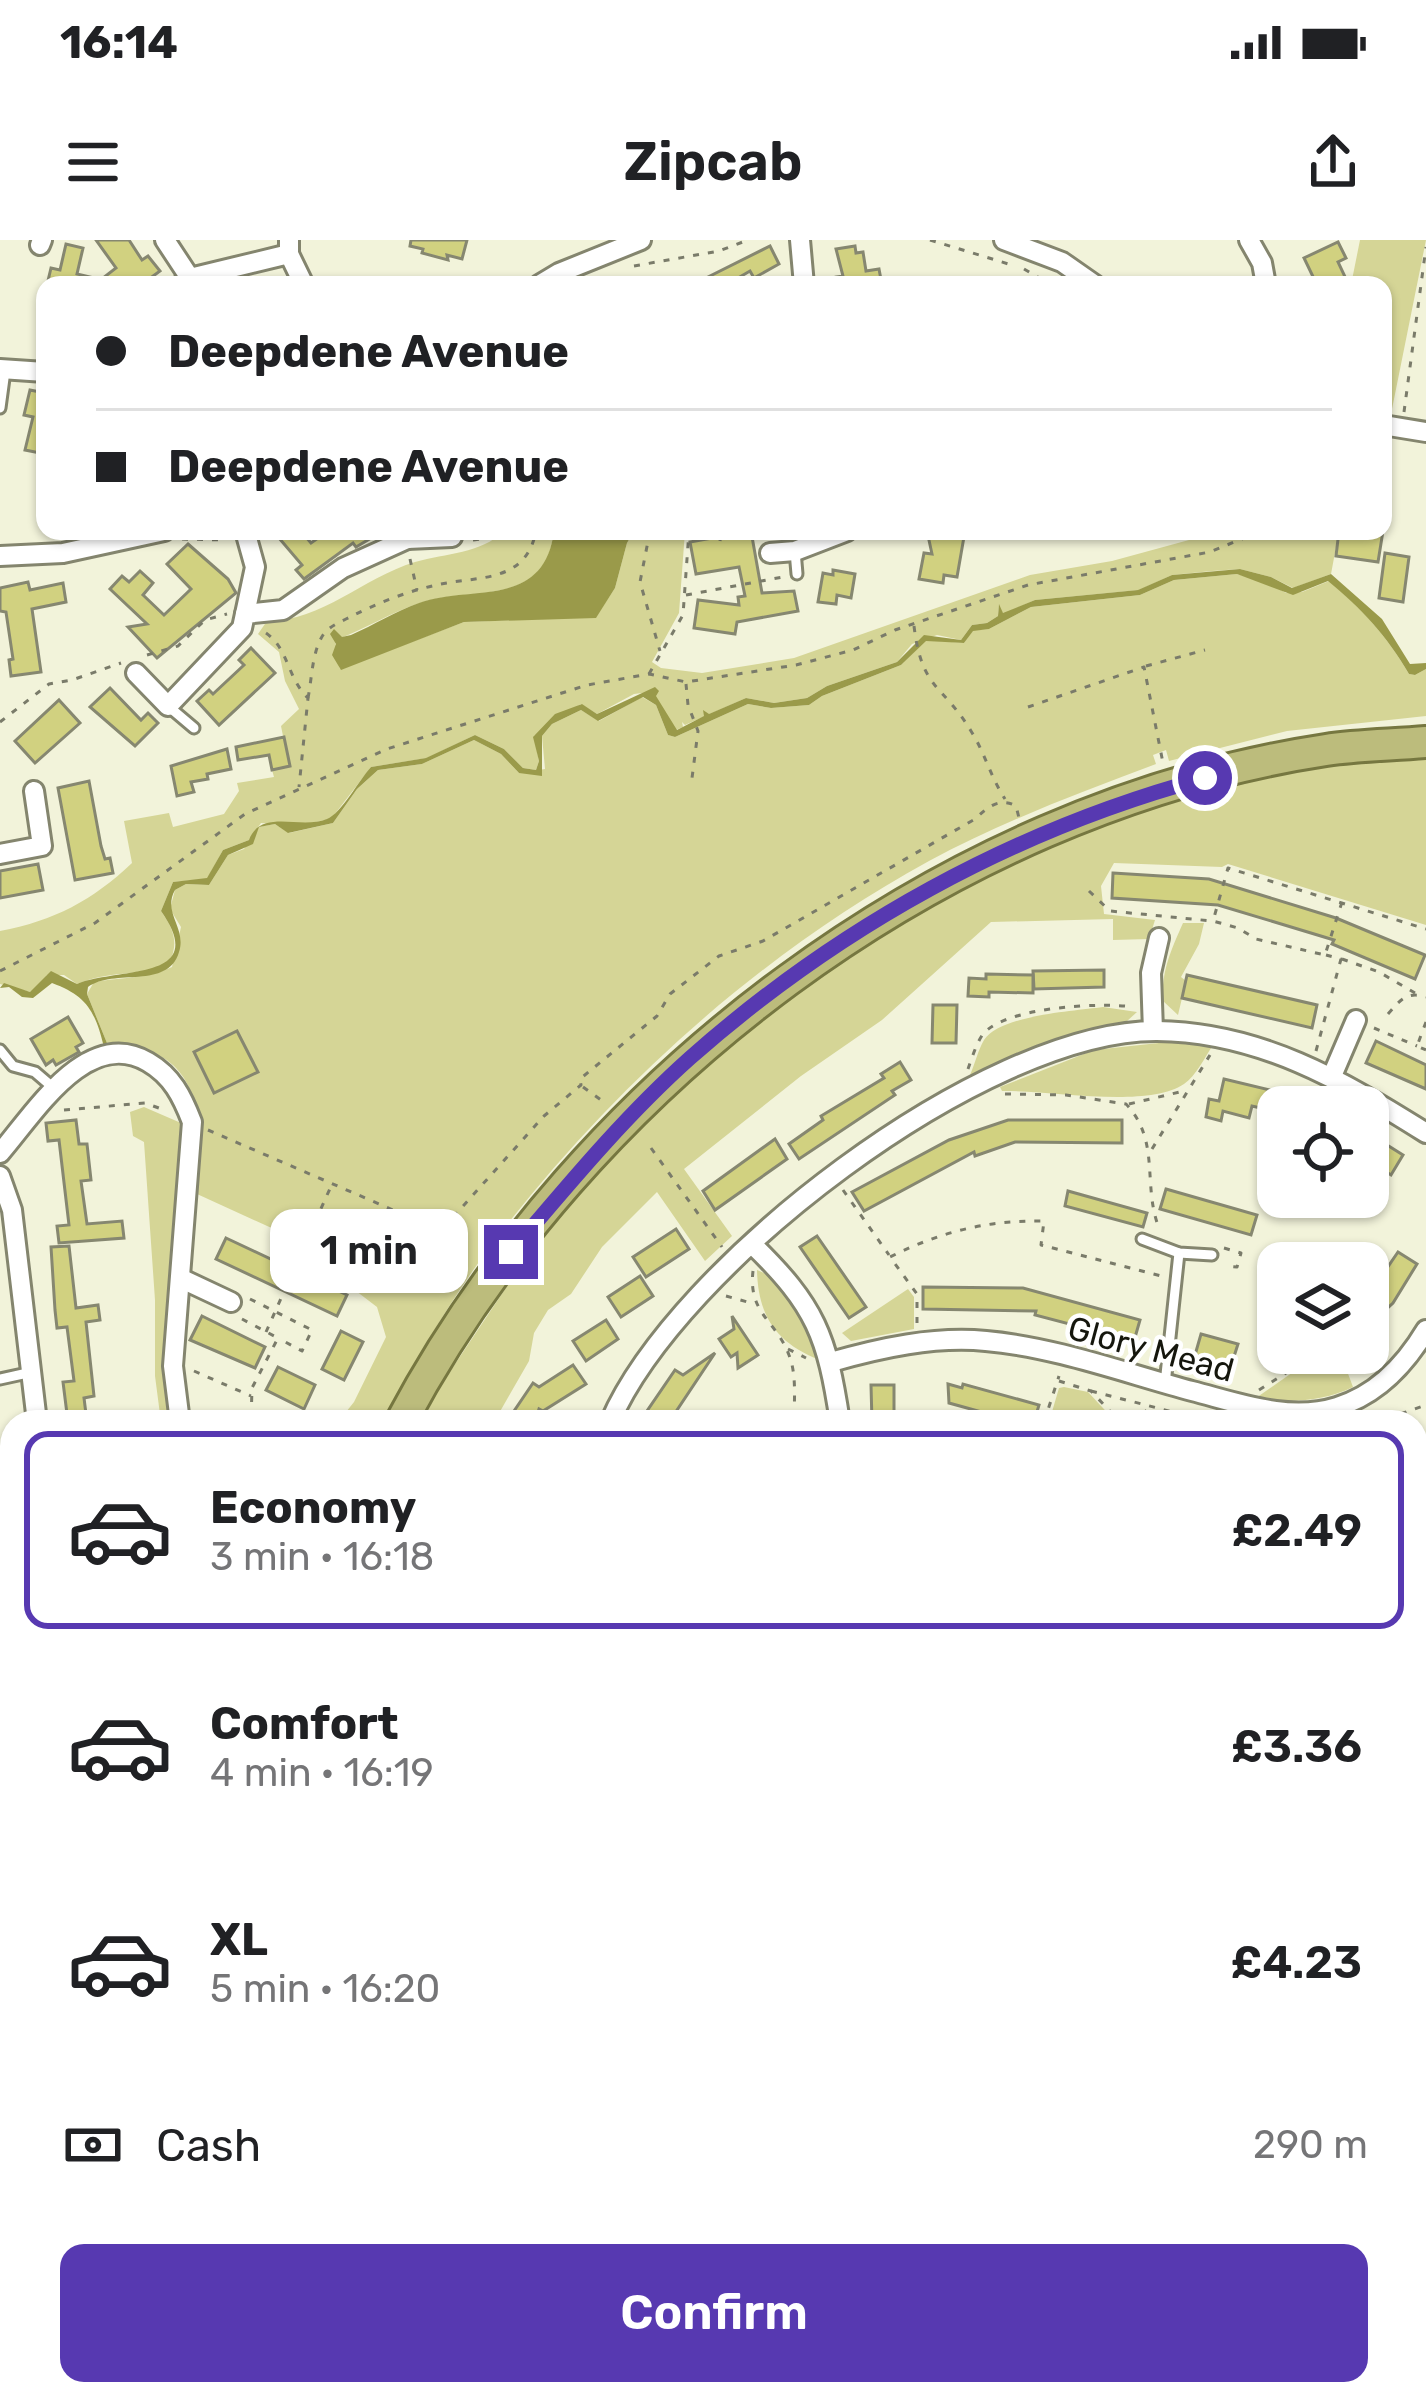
<!DOCTYPE html>
<html lang="en">
<head>
<meta charset="utf-8">
<style>
  :root { --surface:#fff; --page:#f2f2f2; --text:#202124; --muted:#757577; --line:#e0e0e0; --accent:#5739b1 }
  body { margin:0; font-family:Rubik,sans-serif; background:var(--page); color:var(--text); height:100vh; display:flex; flex-direction:column; font-size:45px; white-space:nowrap }
  * { box-sizing:border-box; margin:0 }
  p { font-size:39px; color:var(--muted) }
  .icon { flex:none; width:66px; height:66px; fill:none; stroke:currentColor; stroke-width:2; stroke-linecap:round; stroke-linejoin:round }
  .map { position:relative; flex:1; overflow:hidden }
  .sheet { position:absolute; left:0px; top:1170px; width:1428px; height:996px; display:flex; flex-direction:column; background:var(--surface); border-radius:36px 36px 0 0; box-shadow:0 3px 9px #0004 }
  .sheet>* { flex:none }
  .guide { position:absolute; left:36px; top:36px; width:1356px; height:264px; border-radius:24px; box-shadow:0 3px 9px #0004; display:grid; align-content:center; height:264px; padding:0 60px; background:var(--surface) }
  .fabs { position:absolute; left:1257px; top:846px; display:grid; gap:24px }
  .fabs a { display:grid; place-items:center; width:132px; height:132px; border-radius:24px; background:var(--surface); box-shadow:0 3px 9px #0004; font-size:60px }
  .end { position:absolute; width:54px; height:54px; margin:-27px; border:15px solid #5739b1; background:#fff; box-shadow:0 0 0 6px #fff }
  .from { border-radius:50% }
  .bubble { position:absolute; height:84px; border-radius:24px; background:var(--surface); box-shadow:0 3px 9px #0004; font-size:39px; font-weight:600; line-height:84px; text-align:center }
  .guide b { display:flex; align-items:center; gap:42px; height:114px; font-size:45px }
  .guide b+b { border-top:3px solid var(--line) }
  .guide i { width:30px; height:30px; background:var(--text) }
  ul { padding:21px 0 0; list-style:none }
  li { display:flex; align-items:center; gap:36px; height:198px; margin:0 24px 18px; padding:0 36px; border:6px solid transparent; border-radius:24px }
  li div { flex:1 }
  li b { display:block; font-size:45px }
  li em { font-style:normal; font-weight:600 }
  li.active { border-color:var(--accent) }
  li>.icon { width:108px; height:108px; stroke-width:1.5 }
  .pay { display:flex; align-items:center; gap:30px; height:132px; padding:0 60px; font-size:45px }
  .pay p { margin-inline-start:auto }
  .button { display:flex; gap:24px; margin-top:auto; padding:24px 60px }
  .button a { flex:1; height:138px; border-radius:24px; background:var(--accent); color:#fff; font-size:48px; font-weight:600; line-height:138px; text-align:center }
  .status { display:flex; justify-content:space-between; align-items:center; height:84px; padding:0 60px; background:var(--surface); direction:ltr }
  .status svg { height:33px; fill:currentColor }
  header { display:flex; justify-content:space-between; align-items:center; height:156px; padding:0 60px; background:var(--surface); font-size:54px; font-weight:600 }
  .map>svg:first-child { display:block }
  .green { fill:#d5d596 }
  .water { fill:#9a9a4a }
  .lines { fill:none; stroke-linecap:round; stroke-linejoin:round }
  .stream { stroke:#9a9a4a; stroke-width:6 }
  .building { fill:#d1d180; stroke:#868770; stroke-width:3 }
  .service-casing { stroke:#84856e; stroke-width:15 }
  .minor-casing { stroke:#84856e; stroke-width:24 }
  .trunk-casing { stroke:#767740; stroke-width:36 }
  .path { stroke:#7a7b6a; stroke-width:3; stroke-dasharray:6 9; stroke-linecap:butt }
  .service { stroke:#fff; stroke-width:9 }
  .minor { stroke:#fff; stroke-width:18 }
  .trunk { stroke:#bcbc7c; stroke-width:30 }
  .route { stroke:#5739b1; stroke-width:15 }
  .labels { text-anchor:middle; dominant-baseline:central; stroke-width:9; stroke-linejoin:round; paint-order:stroke }
  .street-label { font-size:33px; fill:#15160d; stroke:#fff }
</style>
</head>
<body>
<div class="status"><b>16:14</b><svg viewBox="0 0 49 12"><path d="M0 12V9h3v3zM5 12V6h3v6zM10 12V3h3v9zM15 12V0h3v12zM26 1h20v11H26zM47 4h2v5h-2z"/></svg></div>
<header><svg class="icon" aria-label="menu" viewBox="0 0 24 24"><path d="M4 6h16M4 12h16M4 18h16"/></svg>Zipcab<svg class="icon" aria-label="share" viewBox="0 0 24 24"><path d="M12 15V3M7 8l5-5 5 5M5 13v7h14v-7"/></svg></header>
<div class="map">
<svg width="1426" height="2166" viewBox="0 0 1426 2166">
  <rect width="100%" height="100%" fill="#f2f3da"/>
  <g class="green">
    <path d="M1360,0H1426L1392,169L1383,167V45H1351Z"/>
    <path d="M504,291H554C545,369 472,345 420,363C391,372 364,390 335,400L340,429L464,382L596,377L615,348L627,303L634,291H685L679,373L652,422L661,428L702,433L794,418L1030,335L1112,321L1222,291H1339L1331,334L1293,348L1271,337L1240,329L1212,331L1172,335L1139,350L1035,360L1003,374L999,365L998,376L987,383L972,385L961,400L937,395L912,404L897,422L827,446L807,458L774,463L746,458L685,485L682,482L683,487L676,490L650,452L634,454L597,474L581,464L534,496L539,521L536,530L523,528L504,509L475,495L427,518L371,527L331,579L301,585L261,583L249,600L223,610L207,639L173,642L161,671C174,690 179,702 169,724C140,736 107,731 77,744L64,735H47L40,747L30,752L0,744V691C54,681 93,660 132,623L124,581L169,573L173,587L224,574L239,551L237,543L274,537L272,530L289,526L281,486L299,469L285,441L279,412L258,394L267,381C323,381 362,338 415,322C447,313 480,314 504,291Z"/>
    <path d="M1237,334L1269,343L1286,353L1302,352L1329,341C1362,369 1387,396 1409,434L1415,435L1426,429V476L1287,491L1169,521L1166,510L1153,515L1156,524C1079,553 1001,582 929,621C758,715 610,849 492,1004C450,1060 415,1122 381,1182H338L354,1162L386,1097L377,1067L276,990L197,954C205,885 203,801 109,808L87,754L94,742C122,737 147,739 172,727L181,687L170,669L175,650L186,644L209,645L228,615L244,609L258,587L275,584L289,593L333,583L357,549L378,530L422,524L474,500L501,514L519,533L545,529L542,496L552,484L581,470L599,481L642,457L656,465L668,495L675,497L748,464L771,468L809,465L822,456L901,425L926,400L964,403L973,390L989,389L1031,367L1140,355L1174,340Z"/>
    <path d="M1426,511V685L1228,624L1222,627L1114,623L1101,646L1104,674L1155,680L1149,699L1113,700V679L991,682L882,780L801,836L684,929L732,996L705,1021L657,952L602,1007L571,1054L548,1070L534,1093L529,1121L494,1182H422L439,1148L538,1000L590,939L641,881L714,815L810,738L927,662L1032,611L1173,558L1299,525Z"/>
    <path d="M1183,683H1204L1199,704L1181,737L1186,741L1178,775L1163,761C1161,732 1171,710 1183,683Z"/>
    <path d="M1103,767L1137,772L1126,782L1045,804L970,835C975,824 978,810 984,800C1001,775 1074,771 1103,767Z"/>
    <path d="M1177,801L1213,805C1205,817 1196,836 1184,844C1147,869 1050,850 1002,851L1000,847L1094,810Z"/>
    <path d="M144,867L181,883L173,1182H161L155,1136V1060L144,902L133,896L130,872Z"/>
    <path d="M757,1030C793,1043 807,1087 820,1120C776,1103 758,1076 757,1030Z"/>
    <path d="M908,1049L914,1057V1089L851,1101L842,1093Z"/>
    <path d="M1341,1115L1353,1147C1322,1162 1288,1163 1256,1158L1296,1130Z"/>
    <path d="M1064,1147L1088,1152L1116,1182H1049L1059,1148Z"/>
    <path d="M12,1830V2041L0,2066V1862Z"/>
    <path d="M12,2116V2154H685L681,2166H0V2137Z"/>
  </g>
  <g class="water">
    <path d="M554,291H634L627,303L615,348L596,378L464,382L341,430L332,415L336,404L330,394L334,389L342,397L351,395C374,385 396,371 419,363C470,344 544,370 554,291Z"/>
    <path d="M1240,329L1271,337L1292,348L1331,334L1382,379L1410,424L1426,423V429L1415,435L1409,434C1387,396 1362,369 1328,341L1293,355L1237,334L1174,340L1140,355L1031,367L989,389L973,391L964,403L926,401L901,425L822,456L809,465L771,468L748,464L675,497L668,495L656,465L643,457L598,481L581,470L552,484L542,496V536L519,533L501,514L474,500L422,524L378,530L357,549L333,583L288,593L275,584L259,587L253,604L228,615L209,645L186,644L175,650C162,673 187,688 179,712C168,750 114,728 88,747L87,754L109,808L104,807C95,771 87,756 52,743L33,758L22,757L9,747L0,748L4,743L30,752L51,731L77,744C118,727 211,742 161,671L173,642L207,638L223,610L249,600C261,568 300,590 327,579C341,574 359,540 371,527L426,518L475,495L504,509L523,528L536,530L539,521L533,497L555,474L582,464L597,474L655,447L659,451L656,456L677,490L704,476L703,470L709,474L746,458L774,463L807,458L827,446L897,422L924,395L961,400L972,385L987,383L998,376L999,364L1003,373L1035,360L1138,350L1172,335Z"/>
  </g>
  <g class="lines">
    <path class="stream" d="M475,2166L481,2154"/>
  </g>
  <g class="building">
    <path d="M96,0H129L142,20L148,16L160,31L141,45H47L51,28L60,30L66,4L83,8L77,34L98,39V42L116,28Z"/>
    <path d="M411,0H467L462,19L447,15L448,20L422,13L423,9L410,6Z"/>
    <path d="M1338,2L1346,18L1338,22L1347,41L1317,45L1304,18Z"/>
    <path d="M770,6L779,24L754,38L750,31L726,45H692Z"/>
    <path d="M855,6L856,13L863,12L866,31L879,29L882,45H836V37L843,36L836,9Z"/>
    <path d="M30,150L45,153V214L25,210L33,177L24,175Z"/>
    <path d="M273,291H301L311,303L328,291H383L356,307L353,303L304,339L296,330L302,325Z"/>
    <path d="M751,291L762,353L794,351L798,371L737,382L735,394L694,388L698,360L739,365L738,357L745,356L739,327L696,334L690,302Z"/>
    <path d="M927,291H965L957,337L944,335L943,343L919,339L924,313L932,314Z"/>
    <path d="M1339,291H1383L1378,322L1336,316Z"/>
    <path d="M188,304L228,339L236,353L157,418L128,387L147,384L110,349L122,336L129,342L140,331L153,343L143,355L164,375L191,349L167,324Z"/>
    <path d="M1385,313L1409,317L1403,362L1379,358Z"/>
    <path d="M833,330L855,334L851,358L837,355L836,364L818,362L823,333L833,335Z"/>
    <path d="M28,342L30,350L63,343L66,362L32,369L41,432L11,436L9,420L13,419L6,372L0,371V348Z"/>
    <path d="M251,408L275,433L219,485L197,461L209,450L213,454L244,425L239,420Z"/>
    <path d="M110,448L141,480L148,473L158,483L135,506L90,467Z"/>
    <path d="M59,460L80,483L35,523L15,501Z"/>
    <path d="M284,497L290,526L272,530L269,515L238,520L236,507Z"/>
    <path d="M227,509L231,529L207,534L208,539L191,542L194,552L177,556L171,526Z"/>
    <path d="M89,541L101,606L105,619L110,618L113,633L75,640L58,548Z"/>
    <path d="M38,624L43,650L0,658V631Z"/>
    <path d="M1113,633L1209,639L1336,678L1425,715L1415,739L1332,704L1334,700L1218,665L1112,658Z"/>
    <path d="M1104,730V747L1034,749L1033,731Z"/>
    <path d="M986,734L1033,735V753L989,752V757L968,756L969,738L986,739Z"/>
    <path d="M1187,735L1317,765L1312,788L1182,758Z"/>
    <path d="M933,765H957L956,803H932Z"/>
    <path d="M68,777L83,803L76,807L79,812L56,825L53,820L46,825L31,799Z"/>
    <path d="M237,791L258,832L214,853L194,812Z"/>
    <path d="M1376,801L1426,825V849L1366,823Z"/>
    <path d="M900,822L911,840L892,851L895,855L799,919L789,904L823,880L821,876L884,838L881,834Z"/>
    <path d="M1224,839L1316,861V867H1278V872L1252,866L1249,878L1223,871L1221,881L1206,877L1209,859L1219,861Z"/>
    <path d="M76,880L79,904H87L91,940L81,941L87,984L122,981L124,998L59,1003L57,986L69,985L59,900L48,901L46,883Z"/>
    <path d="M1008,880H1122V903L1015,902L975,916L974,912L864,971L852,952L949,900Z"/>
    <path d="M1368,893L1403,915L1391,935L1368,920Z"/>
    <path d="M775,899L787,919L715,970L703,951Z"/>
    <path d="M1166,949L1257,975L1251,995L1160,969Z"/>
    <path d="M1068,951L1147,973L1143,987L1065,966Z"/>
    <path d="M676,989L689,1009L646,1037L633,1017Z"/>
    <path d="M817,996L866,1067L849,1078L800,1007Z"/>
    <path d="M226,998L347,1055L337,1076L216,1019Z"/>
    <path d="M69,1006L76,1068L98,1065L100,1080L86,1082L94,1156L84,1158L87,1182H68L63,1142L74,1141L67,1087L57,1088L55,1070L51,1007Z"/>
    <path d="M1398,1012L1417,1024L1393,1063L1368,1086V1056Z"/>
    <path d="M640,1036L653,1056L621,1077L608,1057Z"/>
    <path d="M923,1047L1023,1048L1140,1080L1134,1101L1035,1075L1036,1071L923,1069Z"/>
    <path d="M202,1076L265,1107L255,1128L190,1100Z"/>
    <path d="M732,1076L758,1115L738,1128L737,1113L731,1117L719,1099L734,1089Z"/>
    <path d="M606,1080L618,1099L586,1121L573,1101Z"/>
    <path d="M341,1091L363,1102L344,1140L322,1129Z"/>
    <path d="M1201,1094L1238,1104L1231,1126L1195,1115Z"/>
    <path d="M715,1113L669,1182L647,1171L675,1130L683,1135Z"/>
    <path d="M573,1125L586,1144L543,1171L539,1169L535,1182L510,1177L533,1143L539,1147Z"/>
    <path d="M278,1127L315,1145L304,1169L266,1150Z"/>
    <path d="M948,1144L962,1148L963,1144L1039,1165L1034,1182H1018L949,1163Z"/>
    <path d="M871,1145H894V1182H872Z"/>
  </g>
  <g class="lines">
    <g class="service-casing">
      <g id="service">
        <path d="M0,168L5,131"/>
        <path d="M795,311L797,334"/>
        <path d="M168,466L194,488"/>
        <path d="M0,810L13,826L35,832L56,850"/>
        <path d="M1142,999L1179,1013L1212,1015"/>
        <path d="M0,1139L32,1132"/>
        <path d="M1165,1144L1179,1013"/>
        <path d="M0,1746L12,1734"/>
      </g>
    </g>
    <g class="minor-casing">
      <g id="minor">
        <path d="M165,0L190,38"/>
        <path d="M289,0V14L304,45"/>
        <path d="M800,0L804,45"/>
        <path d="M1004,0L1062,22L1095,45"/>
        <path d="M1249,0L1262,23L1266,45"/>
        <path d="M40,5L42,0"/>
        <path d="M181,45L190,38L289,14"/>
        <path d="M539,45L559,33L641,0"/>
        <path d="M0,129L45,132"/>
        <path d="M1383,185L1426,192"/>
        <path d="M407,299L452,297"/>
        <path d="M770,313L795,311L847,291"/>
        <path d="M0,316L63,313L164,291"/>
        <path d="M245,374L255,327L245,291"/>
        <path d="M136,433L168,466L242,388L245,374L283,370L343,328L407,299L405,291"/>
        <path d="M0,614L42,606L34,551"/>
        <path d="M1153,791L1151,733L1159,698"/>
        <path d="M1332,836L1356,780"/>
        <path d="M0,913C34,874 87,786 148,822C172,836 182,856 192,882L173,1126L180,1182"/>
        <path d="M0,936L12,970L37,1182"/>
        <path d="M752,1004C816,1066 827,1096 840,1182"/>
        <path d="M182,1039L231,1062"/>
        <path d="M831,1122C880,1108 934,1096 986,1101C1055,1107 1125,1133 1192,1151C1239,1163 1289,1182 1337,1167C1377,1155 1405,1125 1426,1090"/>
        <path d="M610,1182C677,1026 983,790 1157,791C1259,792 1342,840 1426,893"/>
        <path d="M0,1404L12,1398"/>
        <path d="M1416,1423H1426"/>
        <path d="M0,1661L12,1672"/>
        <path d="M1416,1680H1426"/>
        <path d="M1416,1906L1426,1899"/>
        <path d="M844,2166L938,2154"/>
      </g>
    </g>
    <g class="trunk-casing">
      <g id="trunk">
        <path d="M401,1182C581,843 943,568 1326,510C1359,505 1393,505 1426,502"/>
        <path d="M0,2098L12,2076"/>
      </g>
    </g>
    <g class="path">
      <path d="M930,0L1015,26"/>
      <path d="M634,26L719,11L748,0"/>
      <path d="M1024,29L1051,45"/>
      <path d="M1404,172L1426,7"/>
      <path d="M650,291L640,342L660,411"/>
      <path d="M182,299L226,300"/>
      <path d="M473,300L510,295L512,291"/>
      <path d="M720,301L721,291"/>
      <path d="M410,319L417,350"/>
      <path d="M686,355L783,337"/>
      <path d="M914,386C922,451 942,443 971,491C985,513 991,538 1005,559"/>
      <path d="M266,393C289,409 287,438 308,458L299,547"/>
      <path d="M147,415L178,406L205,380L227,374"/>
      <path d="M1146,426L1205,410"/>
      <path d="M649,434L683,375L689,291"/>
      <path d="M686,444L688,465L698,491L691,546"/>
      <path d="M308,458C312,438 312,412 323,395C330,385 343,381 354,375C380,362 411,350 441,344C482,336 526,342 536,291"/>
      <path d="M1028,467L1144,427L1163,523"/>
      <path d="M0,482L49,444L72,440L121,423"/>
      <path d="M1089,651L1110,671L1212,681"/>
      <path d="M1342,662L1325,715L1256,699L1238,688L1213,681L1228,628L1426,689"/>
      <path d="M1342,719L1379,732L1415,753"/>
      <path d="M0,731L95,683L245,574L387,509L587,445L649,434L686,442L796,425L853,410L895,390L1028,345L1210,312L1261,291"/>
      <path d="M1388,774C1400,760 1407,751 1426,757"/>
      <path d="M1426,782L1417,806L1426,810"/>
      <path d="M1374,788L1417,806"/>
      <path d="M1316,811L1341,719L1326,715"/>
      <path d="M968,829C972,818 976,804 983,794C1006,767 1100,762 1133,767"/>
      <path d="M583,847L601,860"/>
      <path d="M1005,854L1066,855L1126,864C1161,901 1142,945 1159,988"/>
      <path d="M1129,864L1184,851"/>
      <path d="M64,870L145,863L167,871"/>
      <path d="M208,890L437,989L446,985L544,876L581,845L580,839L657,776L670,754L719,716L763,701L975,579C988,567 999,557 1016,566L1019,578"/>
      <path d="M651,908L722,1007"/>
      <path d="M1152,909L1210,815"/>
      <path d="M843,950L889,1015"/>
      <path d="M1224,1008L1241,1013L1237,1027L1225,1026"/>
      <path d="M753,1031C748,1074 776,1080 789,1115C797,1135 794,1161 794,1182"/>
      <path d="M726,1056L751,1063"/>
      <path d="M250,1059L312,1090L302,1111L278,1098"/>
      <path d="M242,1079L278,1098L252,1148L251,1182"/>
      <path d="M917,1083V1054L890,1017C940,992 987,980 1044,981L1041,1005L1161,1036"/>
      <path d="M266,1092L332,944"/>
      <path d="M788,1109L806,1118"/>
      <path d="M1368,1110L1386,1109"/>
      <path d="M194,1131L251,1156"/>
      <path d="M1059,1141L1091,1151L1120,1182"/>
      <path d="M1259,1150L1297,1126L1338,1113"/>
      <path d="M1091,1151L1212,1182"/>
      <path d="M1357,1181H1380L1426,1165"/>
      <path d="M1044,1182L1059,1136"/>
      <path d="M1129,1182L1152,1167"/>
      <path d="M1416,1272H1425L1426,1286"/>
      <path d="M1416,1378H1426"/>
      <path d="M1416,1589H1426"/>
      <path d="M191,2154L193,2166"/>
      <path d="M371,2154L375,2166"/>
      <path d="M753,2154L787,2166"/>
      <path d="M268,2166L276,2154"/>
      <path d="M434,2166L441,2154"/>
      <path d="M505,2166L513,2154"/>
    </g>
    <use href="#service" class="service"/>
    <use href="#minor" class="minor"/>
    <use href="#trunk" class="trunk"/>
  </g>
  <g class="lines">
    <path class="route" d="M511,1012C568,945 624,877 690,818C838,687 1013,590 1205,538"/>
  </g>
  <g class="labels">
    <g class="street-label">
      <text transform="translate(1151 1109) rotate(15)">Glory Mead</text>
    </g>
  </g>
</svg>
<div class="fabs">
<a><svg class="icon" aria-label="locate" viewBox="0 0 24 24"><circle cx="12" cy="12" r="6"/><path d="M12 2v4M12 18v4M2 12h4M18 12h4"/></svg></a>
<a><svg class="icon" aria-label="layers" viewBox="0 0 24 24"><path d="M12 4l9 5-9 5-9-5zM3 14l9 5 9-5"/></svg></a>
</div>
<i class="end from" style="left:1205px;top:538px"></i>
<i class="end" style="left:511px;top:1012px"></i>
<div class="bubble" style="left:270px;top:969px;width:198px">1 min</div>
<div class="guide">
<b><i class="from"></i>Deepdene Avenue</b>
<b><i></i>Deepdene Avenue</b>
</div>
<section class="sheet">
<ul>
<li class="active"><svg class="icon" aria-label="car" viewBox="0 0 24 24"><path d="M5 17H2v-5l4-1 3-4h7l3 4 3 1v5h-3M9 17h6M6 11h13"/><circle cx="7" cy="17" r="2"/><circle cx="17" cy="17" r="2"/></svg><div><b>Economy</b><p>3 min · 16:18</p></div><em>£2.49</em></li>
<li><svg class="icon" aria-label="car" viewBox="0 0 24 24"><path d="M5 17H2v-5l4-1 3-4h7l3 4 3 1v5h-3M9 17h6M6 11h13"/><circle cx="7" cy="17" r="2"/><circle cx="17" cy="17" r="2"/></svg><div><b>Comfort</b><p>4 min · 16:19</p></div><em>£3.36</em></li>
<li><svg class="icon" aria-label="car" viewBox="0 0 24 24"><path d="M5 17H2v-5l4-1 3-4h7l3 4 3 1v5h-3M9 17h6M6 11h13"/><circle cx="7" cy="17" r="2"/><circle cx="17" cy="17" r="2"/></svg><div><b>XL</b><p>5 min · 16:20</p></div><em>£4.23</em></li>
</ul>
<div class="pay"><svg class="icon" aria-label="cash" viewBox="0 0 24 24"><path d="M3 7h18v10H3z"/><circle cx="12" cy="12" r="2"/></svg>Cash<p>290 m</p></div>
<div class="button"><a>Confirm</a></div>
</section>
</div>
</body>
</html>
